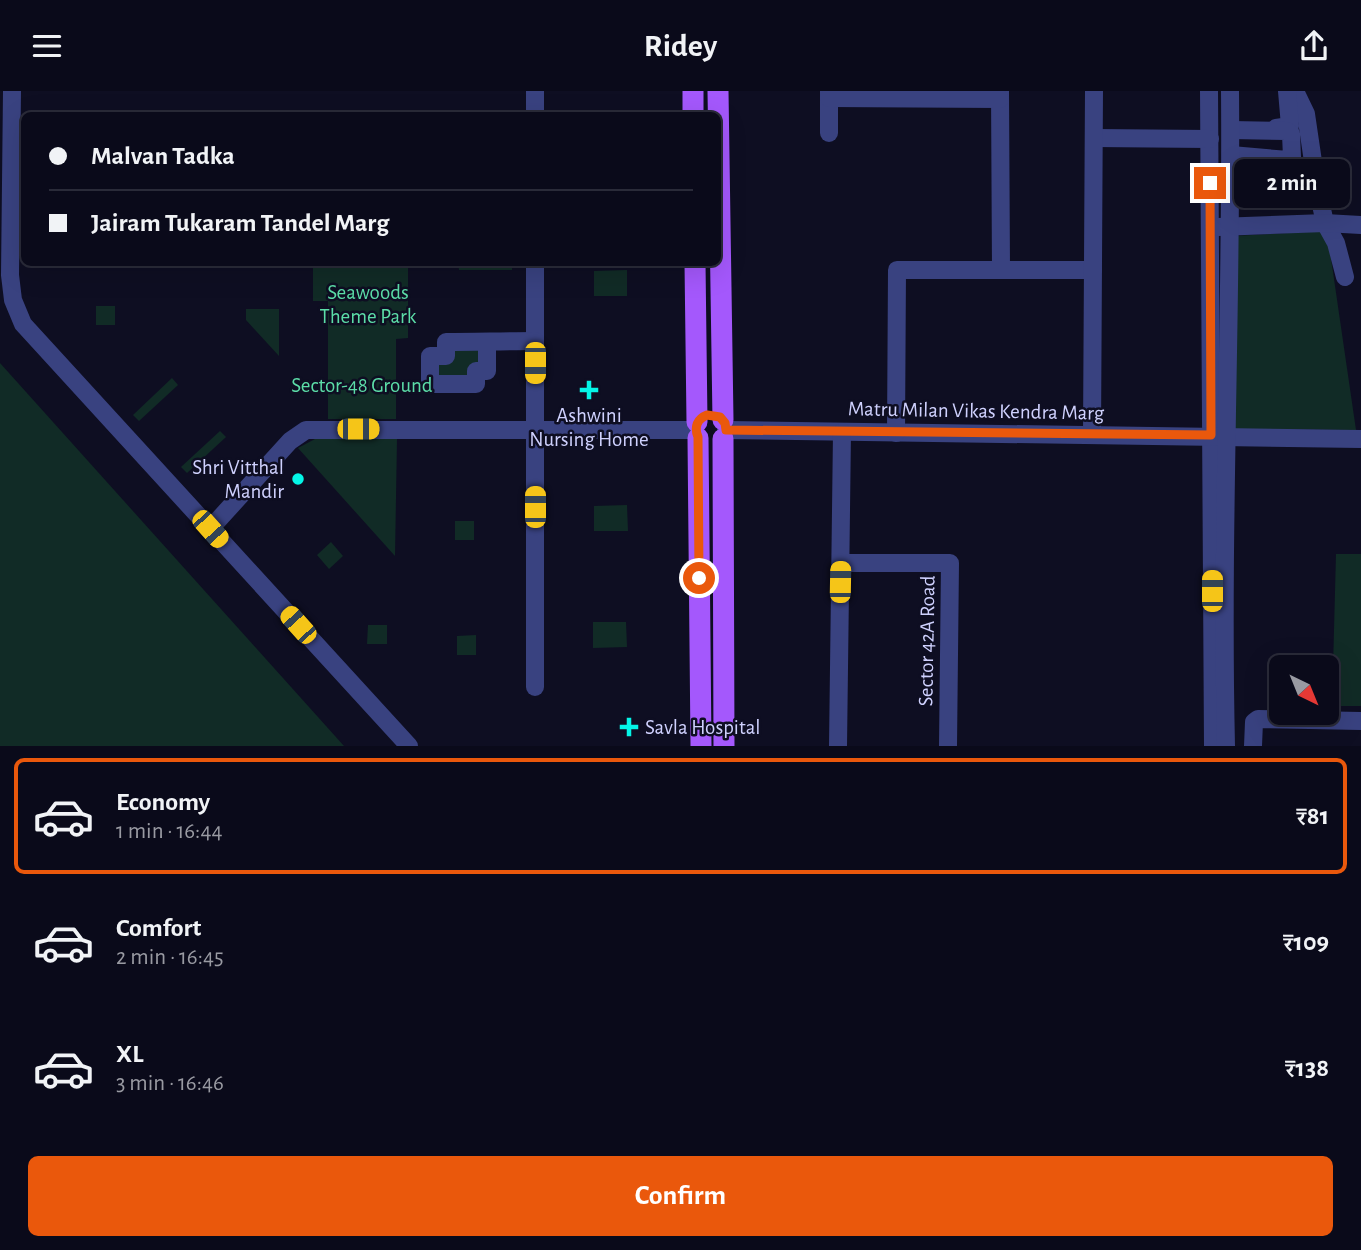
<!DOCTYPE html>
<html lang="en">
<head>
<meta charset="utf-8">
<style>
  :root { --surface:#0a0a1a; --page:#131323; --text:#f1f3f6; --muted:#999aa2; --line:#2a2b39; --accent:#ea580c }
  body { margin:0; font-family:"Alegreya Sans",sans-serif; background:var(--page); color:var(--text); height:100vh; display:flex; flex-direction:column; font-size:26px; white-space:nowrap }
  * { box-sizing:border-box; margin:0 }
  p { font-size:23px; color:var(--muted) }
  .icon { flex:none; width:38px; height:38px; fill:none; stroke:currentColor; stroke-width:2; stroke-linecap:round; stroke-linejoin:round }
  .map { position:relative; height:655px; overflow:hidden }
  .drawer { display:flex; flex-direction:column; background:var(--surface); flex:1 }
  .drawer>* { flex:none }
  .hud { position:absolute; left:21px; top:21px; width:700px; height:154px; border-radius:10px; box-shadow:0 7px 28px #0002,0 0 0 2px var(--line); display:grid; align-content:center; height:154px; padding:0 28px; background:var(--surface) }
  .needle { width:46px; rotate:137deg }
  .controls { position:absolute; left:1269px; top:564px; display:grid; gap:14px }
  .controls a { display:grid; place-items:center; width:70px; height:70px; border-radius:10px; background:var(--surface); box-shadow:0 7px 28px #0002,0 0 0 2px var(--line); font-size:35px }
  .end { position:absolute; width:32px; height:32px; margin:-16px; border:9px solid #ea580c; background:#fff; box-shadow:0 0 0 4px #fff }
  .from { border-radius:50% }
  .bubble { position:absolute; height:49px; border-radius:10px; background:var(--surface); box-shadow:0 7px 28px #0002,0 0 0 2px var(--line); font-size:23px; font-weight:600; line-height:49px; text-align:center }
  .car { position:absolute; width:21px; height:42px; margin:-21px -10px; border-radius:9px; box-shadow:0 0 5px 2px #0007; background:linear-gradient(#f5c518 24%,#345 0 40%,#f5c518 0 76%,#345 0 86%,#f5c518 0) }
  .hud b { display:flex; align-items:center; gap:24px; height:66px; font-size:26px }
  .hud b+b { border-top:2px solid var(--line) }
  .hud i { width:18px; height:18px; background:var(--text) }
  ul { padding:12px 0 0; list-style:none }
  li { display:flex; align-items:center; gap:21px; height:116px; margin:0 14px 10px; padding:0 14px; border:4px solid transparent; border-radius:10px }
  li div { flex:1 }
  li b { display:block; font-size:26px }
  li em { font-style:normal; font-weight:600 }
  li.current { border-color:var(--accent) }
  li>.icon { width:63px; height:63px; stroke-width:1.5 }
  .button { display:flex; gap:14px; margin-top:auto; padding:14px 28px }
  .button a { flex:1; height:80px; border-radius:10px; background:var(--accent); color:#fff; font-size:28px; font-weight:600; line-height:80px; text-align:center }
  header { display:flex; justify-content:space-between; align-items:center; height:91px; padding:0 28px; background:var(--surface); font-size:32px; font-weight:600 }
  .map>svg:first-child { display:block }
  .green { fill:#112b26 }
  .lines { fill:none; stroke-linecap:round; stroke-linejoin:round }
  .minor { stroke:#394280; stroke-width:18 }
  .major { stroke:#a458fc; stroke-width:21 }
  .route { stroke:#ea580c; stroke-width:9 }
  .poi-dot { fill:#04f5e7; stroke:#0e0e22; stroke-width:2.5 }
  .labels { text-anchor:middle; dominant-baseline:central; stroke-width:5; stroke-linejoin:round; paint-order:stroke }
  .park-label { font-size:21px; fill:#5cdda8; stroke:#0e0e22 }
  .street-label { font-size:21px; fill:#cfd1fe; stroke:#0e0e22 }
  .poi-label { font-size:21px; fill:#cfd1fe; stroke:#0e0e22 }
</style>
</head>
<body>
<header><svg class="icon" aria-label="menu" viewBox="0 0 24 24"><path d="M4 6h16M4 12h16M4 18h16"/></svg>Ridey<svg class="icon" aria-label="share" viewBox="0 0 24 24"><path d="M12 15V3M7 8l5-5 5 5M5 13v7h14v-7"/></svg></header>
<div class="map">
<svg width="1361" height="655" viewBox="0 0 1361 655">
  <rect width="100%" height="100%" fill="#0e0e22"/>
  <g class="green">
    <path d="M1327,140L1356,339L1233,338L1232,145Z"/>
    <path d="M313,172H408V247L396,248V328H328V210H313Z"/>
    <path d="M458,172H512V179H459Z"/>
    <path d="M627,179V205H594V180Z"/>
    <rect x="96" y="215" width="19" height="19"/>
    <path d="M246,218H279V265L246,229Z"/>
    <path d="M446,251H487L476,293H430V265Z"/>
    <path d="M0,272L344,655H0Z"/>
    <path d="M172,287L178,294L139,330L133,324Z"/>
    <path d="M220,340L226,346L187,382L181,376Z"/>
    <path d="M315,348H397L395,465L298,357Z"/>
    <path d="M627,414L628,440H594V415Z"/>
    <rect x="455" y="430" width="19" height="19"/>
    <path d="M331,451L343,465L329,478L317,464Z"/>
    <path d="M1336,463H1361V615H1332Z"/>
    <path d="M593,531H626L627,556L593,557Z"/>
    <path d="M368,534H387V553H367Z"/>
    <path d="M476,544V564H457V545Z"/>
  </g>
  <g class="lines">
    <g class="minor">
      <path d="M12,0L10,184L13,209L23,233L409,655"/>
      <path d="M535,0V24"/>
      <path d="M829,0V42"/>
      <path d="M1000,0L1001,179"/>
      <path d="M1209,0L1213,655"/>
      <path d="M1295,0L1306,23L1316,91L1325,132L1336,152L1345,186"/>
      <path d="M829,7L1000,8"/>
      <path d="M1276,37L1290,35L1287,0"/>
      <path d="M1231,39L1287,40L1291,43L1292,66L1288,69L1231,64"/>
      <path d="M1094,47L1210,48"/>
      <path d="M1218,136L1325,132L1361,134"/>
      <path d="M535,172V596"/>
      <path d="M487,251V280H476V293H430V265H446V251C475,251 505,250 535,250"/>
      <path d="M726,339L1361,348"/>
      <path d="M896,342L897,179H1093"/>
      <path d="M1092,344L1094,0"/>
      <path d="M210,438L290,350L306,339H695"/>
      <path d="M841,472H950L948,655"/>
      <path d="M838,655L842,341"/>
      <path d="M1226,655C1221,437 1232,218 1230,0"/>
      <path d="M1253,655L1254,631L1258,628L1361,630"/>
    </g>
    <g class="major">
      <path d="M693,0V24"/>
      <path d="M718,0L723,329"/>
      <path d="M695,172L697,331"/>
      <path d="M698,347L701,655"/>
      <path d="M723,348L724,655"/>
    </g>
  </g>
  <g class="lines">
    <path class="route" d="M699,487L698,346C694,336 697,328 707,324L720,326L725,332L726,339L1211,344L1210,92"/>
  </g>
  <g class="poi-dot">
    <path d="M585.5 288.5h7v7h7v7h-7v7h-7v-7h-7v-7h7z"/>
    <circle cx="298" cy="388" r="7"/>
    <path d="M625.5 625.5h7v7h7v7h-7v7h-7v-7h-7v-7h7z"/>
  </g>
  <g class="labels">
    <g class="park-label">
      <text x="368" y="201">Seawoods<tspan x="368" dy="24">Theme Park</tspan></text>
      <text x="362" y="294">Sector-48 Ground</text>
    </g>
    <g class="street-label">
      <text transform="translate(976 320) rotate(1)">Matru Milan Vikas Kendra Marg</text>
      <text transform="translate(927 550) rotate(-89)">Sector 42A Road</text>
    </g>
    <g class="poi-label">
      <text x="589" y="324">Ashwini<tspan x="589" dy="24">Nursing Home</tspan></text>
      <text x="284" y="376" text-anchor="end">Shri Vitthal<tspan x="284" dy="24">Mandir</tspan></text>
      <text x="645" y="636" text-anchor="start">Savla Hospital</text>
    </g>
  </g>
</svg>
<div class="controls">
<a><svg class="needle" viewBox="-14 -14 28 28"><path d="M0-13l5 13h-10z" fill="#e53935"/><path d="M0 13l5-13h-10z" fill="#999aa2"/></svg></a>
</div>
<i class="end from" style="left:699px;top:487px"></i>
<i class="end" style="left:1210px;top:92px"></i>
<div class="bubble" style="left:1234px;top:68px;width:116px">2 min</div>
<i class="car" style="left:535px;top:272px;rotate:180deg"></i>
<i class="car" style="left:358px;top:338px;rotate:90deg"></i>
<i class="car" style="left:535px;top:416px;rotate:0deg"></i>
<i class="car" style="left:210px;top:438px;rotate:138deg"></i>
<i class="car" style="left:840px;top:491px;rotate:1deg"></i>
<i class="car" style="left:1212px;top:500px;rotate:0deg"></i>
<i class="car" style="left:298px;top:534px;rotate:318deg"></i>
<div class="hud">
<b><i class="from"></i>Malvan Tadka</b>
<b><i></i>Jairam Tukaram Tandel Marg</b>
</div>
</div>
<section class="drawer">
<ul>
<li class="current"><svg class="icon" aria-label="car" viewBox="0 0 24 24"><path d="M5 17H2v-5l4-1 3-4h7l3 4 3 1v5h-3M9 17h6M6 11h13"/><circle cx="7" cy="17" r="2"/><circle cx="17" cy="17" r="2"/></svg><div><b>Economy</b><p>1 min · 16:44</p></div><em>₹81</em></li>
<li><svg class="icon" aria-label="car" viewBox="0 0 24 24"><path d="M5 17H2v-5l4-1 3-4h7l3 4 3 1v5h-3M9 17h6M6 11h13"/><circle cx="7" cy="17" r="2"/><circle cx="17" cy="17" r="2"/></svg><div><b>Comfort</b><p>2 min · 16:45</p></div><em>₹109</em></li>
<li><svg class="icon" aria-label="car" viewBox="0 0 24 24"><path d="M5 17H2v-5l4-1 3-4h7l3 4 3 1v5h-3M9 17h6M6 11h13"/><circle cx="7" cy="17" r="2"/><circle cx="17" cy="17" r="2"/></svg><div><b>XL</b><p>3 min · 16:46</p></div><em>₹138</em></li>
</ul>
<div class="button"><a>Confirm</a></div>
</section>
</body>
</html>
